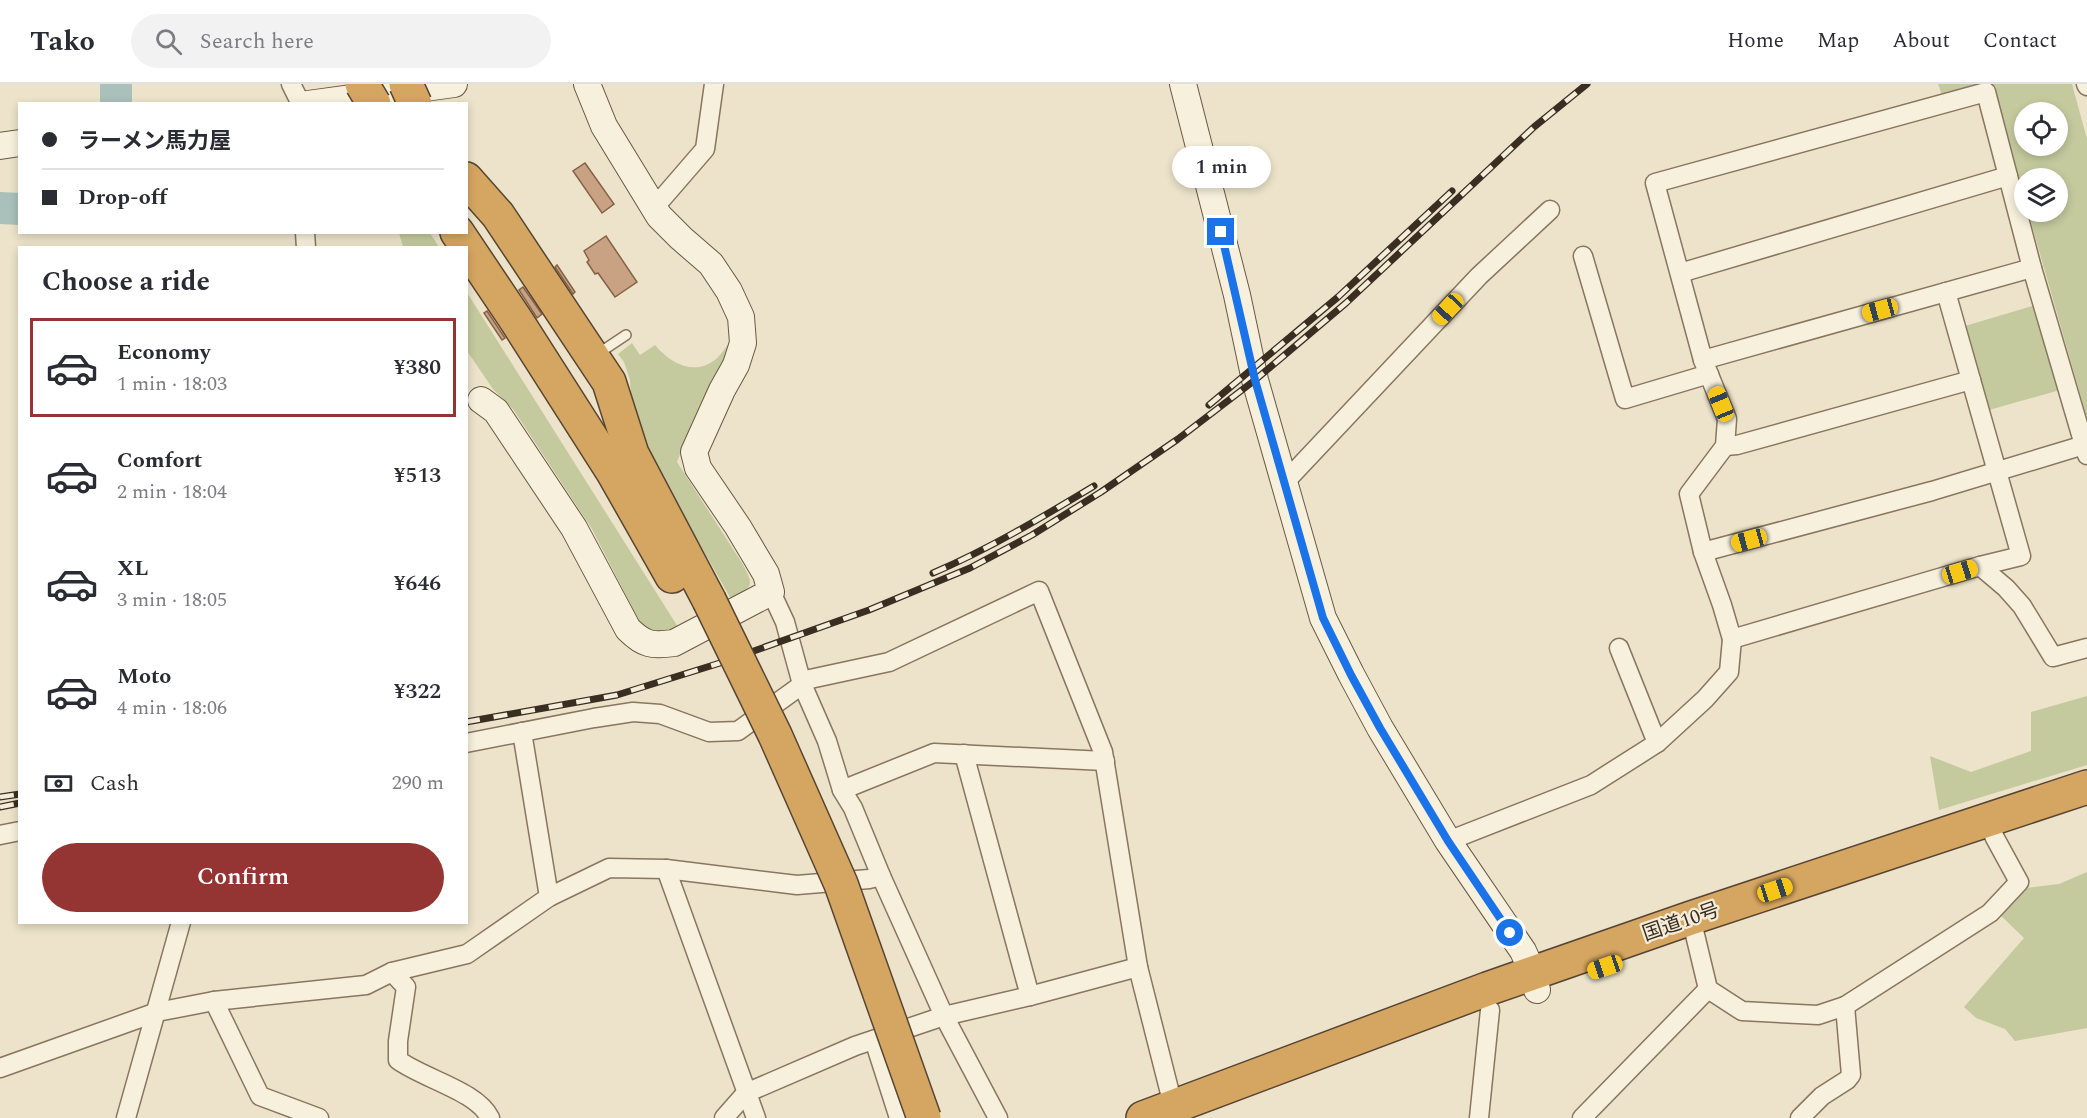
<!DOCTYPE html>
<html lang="en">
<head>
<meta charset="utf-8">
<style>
  :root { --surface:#fff; --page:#f2f2f3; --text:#2b2b33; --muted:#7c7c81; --line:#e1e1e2; --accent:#943533 }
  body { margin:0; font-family:Spectral,"Noto Sans JP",serif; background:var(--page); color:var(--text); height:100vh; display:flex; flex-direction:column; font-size:22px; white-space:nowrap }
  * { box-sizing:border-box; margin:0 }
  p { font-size:20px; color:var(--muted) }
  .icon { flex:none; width:33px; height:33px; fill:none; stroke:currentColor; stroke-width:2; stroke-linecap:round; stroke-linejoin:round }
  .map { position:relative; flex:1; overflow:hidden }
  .panel { position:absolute; left:18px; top:162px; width:450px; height:678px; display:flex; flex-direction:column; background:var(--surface); border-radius:0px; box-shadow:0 3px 9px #0003 }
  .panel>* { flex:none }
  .top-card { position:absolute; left:18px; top:18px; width:450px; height:132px; border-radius:0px; box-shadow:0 3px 9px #0003; display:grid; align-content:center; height:132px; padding:0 24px; background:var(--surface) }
  .tools { position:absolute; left:2014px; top:18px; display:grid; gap:12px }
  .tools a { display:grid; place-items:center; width:54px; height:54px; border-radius:50%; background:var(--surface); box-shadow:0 3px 9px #0003; font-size:30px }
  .end { position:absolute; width:27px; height:27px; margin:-14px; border:8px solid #1a73e8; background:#fff; box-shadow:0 0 0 3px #fff }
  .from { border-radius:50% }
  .bubble { position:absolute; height:42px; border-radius:21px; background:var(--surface); box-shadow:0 3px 9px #0003; font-size:20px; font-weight:600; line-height:42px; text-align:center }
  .car { position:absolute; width:18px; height:36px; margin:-18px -9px; border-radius:8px; box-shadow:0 0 4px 2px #0007; background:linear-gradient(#f5c518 24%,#345 0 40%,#f5c518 0 76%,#345 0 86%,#f5c518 0) }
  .top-card b { display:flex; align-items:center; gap:21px; height:57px; font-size:22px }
  .top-card b+b { border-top:2px solid var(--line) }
  .top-card i { width:15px; height:15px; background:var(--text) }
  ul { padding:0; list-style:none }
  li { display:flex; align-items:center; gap:18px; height:99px; margin:0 12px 9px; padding:0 12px; border:3px solid transparent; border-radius:0px }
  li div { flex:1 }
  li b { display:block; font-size:22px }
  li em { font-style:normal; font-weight:600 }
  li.on { border-color:var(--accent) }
  li>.icon { width:54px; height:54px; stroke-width:1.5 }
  h2 { padding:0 24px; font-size:27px; line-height:72px }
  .pay { display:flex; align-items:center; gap:15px; height:66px; padding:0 24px; font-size:22px }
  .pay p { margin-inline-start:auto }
  .button { display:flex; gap:12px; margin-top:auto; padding:12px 24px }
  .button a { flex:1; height:69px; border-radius:36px; background:var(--accent); color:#fff; font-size:24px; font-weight:600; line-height:69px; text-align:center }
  header { display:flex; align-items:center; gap:36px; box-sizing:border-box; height:84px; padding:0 30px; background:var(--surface); border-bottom:2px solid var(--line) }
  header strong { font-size:28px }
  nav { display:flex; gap:33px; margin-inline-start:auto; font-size:21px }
  .search { width:420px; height:54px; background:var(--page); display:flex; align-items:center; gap:15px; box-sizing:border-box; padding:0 21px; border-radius:33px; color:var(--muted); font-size:22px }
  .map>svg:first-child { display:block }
  .green { fill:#c4ca9e; fill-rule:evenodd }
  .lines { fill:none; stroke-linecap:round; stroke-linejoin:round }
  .river { stroke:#aac1bb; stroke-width:32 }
  .building { fill:#c8a282; stroke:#866246; stroke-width:1.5 }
  .lane-casing { stroke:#88765f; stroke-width:12 }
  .street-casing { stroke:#88765f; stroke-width:21 }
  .secondary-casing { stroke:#6a5842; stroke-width:28 }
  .highway-casing { stroke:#574533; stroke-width:36 }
  .lane { stroke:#f7f0dd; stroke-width:9 }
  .street { stroke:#f7f0dd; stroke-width:18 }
  .secondary { stroke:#f7f0dd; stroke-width:26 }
  .highway { stroke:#d5a661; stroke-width:33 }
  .rail-casing { stroke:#3a2e22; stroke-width:7 }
  .rail { stroke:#f4edd9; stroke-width:4.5; stroke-dasharray:14; stroke-linecap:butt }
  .highway-bridge-casing { stroke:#574533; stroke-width:36; stroke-linecap:butt }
  .highway-bridge { stroke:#d5a661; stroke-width:33 }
  .route { stroke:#1a73e8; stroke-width:8 }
  .labels { text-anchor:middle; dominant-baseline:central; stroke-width:4.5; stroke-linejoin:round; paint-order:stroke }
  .street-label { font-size:20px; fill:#3a2e22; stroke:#f4edd9 }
</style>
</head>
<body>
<header>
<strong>Tako</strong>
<div class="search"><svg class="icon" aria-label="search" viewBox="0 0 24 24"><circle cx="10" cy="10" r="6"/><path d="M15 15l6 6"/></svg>Search here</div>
<nav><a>Home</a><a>Map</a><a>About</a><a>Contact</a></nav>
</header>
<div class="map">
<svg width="2087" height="1034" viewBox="0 0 2087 1034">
  <rect width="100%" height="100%" fill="#ece3ca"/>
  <g class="green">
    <path d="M1938,0H2072L2087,55V334L2028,128H2058V94H2025V116L1992,1L1943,14ZM2025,28H2058V62H2025Z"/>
    <path d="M399,149H430L439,163H403Z"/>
    <path d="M466,207L678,543L680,546L656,552L647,547L639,537L592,445L513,325L493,305L467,267Z"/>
    <path d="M2036,221L2060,306L1989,326L1965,242Z"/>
    <path d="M731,257L726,273L692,339L677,378L742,479C754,501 754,503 731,515L633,342L630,296L624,278L618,270L632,259L640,271L655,261C670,279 694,293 716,275C722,270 726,262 731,257Z"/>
    <path d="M2087,612V681L1939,726L1930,672L1971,688L2031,667V628Z"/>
    <path d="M2087,788V944L2015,957L2005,945L1976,934L1964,923L2024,854L1995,826L2017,805L2059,800Z"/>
  </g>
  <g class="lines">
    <g class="river">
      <path d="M116,20V0"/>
      <path d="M0,124L20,125"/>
    </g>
  </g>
  <g class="building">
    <path d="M585,79L614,120L602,129L573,87Z"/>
    <path d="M606,152L637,198L615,213L598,189L595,190L587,178L589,176L584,167Z"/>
    <path d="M557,181L575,208L573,210L555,183Z"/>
    <path d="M523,203L542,230L537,234L519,206Z"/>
    <path d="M487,227L505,254L502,256L484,229Z"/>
  </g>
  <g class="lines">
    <g class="lane-casing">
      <path id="lane" d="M596,271L626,251"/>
    </g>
    <g class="street-casing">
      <g id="street">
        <path d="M291,0L301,20"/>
        <path d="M2086,0L2087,2"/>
        <path d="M654,124L705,65L714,0"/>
        <path d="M305,148L306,164"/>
        <path d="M1583,172L1625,315L1709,290"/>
        <path d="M1680,189L2008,92"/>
        <path d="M1946,208L2021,472L1980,482"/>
        <path d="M1703,276L2032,184"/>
        <path d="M1725,362L1737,361L1971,296"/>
        <path d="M1284,399L1479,192L1550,126"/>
        <path d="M1703,468L1932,407L2084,361"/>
        <path d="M771,508L785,538L802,600L827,657L842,706L853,724L881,792L944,932L998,1034"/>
        <path d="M1732,555L1980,482L2006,504L2022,522L2053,573L2087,564"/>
        <path d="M1619,564L1657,659"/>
        <path d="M522,648L549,813"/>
        <path d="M466,659L594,634L633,628L660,630L709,648L738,647L810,595L889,578L1039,507L1103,668L1138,883L1175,1029"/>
        <path d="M964,670L1030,912"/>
        <path d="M842,706L934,669L1105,677"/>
        <path d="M0,751L20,747"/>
        <path d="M1448,757L1591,701L1657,659L1705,615L1729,588L1732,555L1722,521L1703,468L1689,410L1725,362L1727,335L1703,276L1655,99L1986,8L2032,184L2087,371"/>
        <path d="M666,785L756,1034"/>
        <path d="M1691,834L1708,905L1742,927L1818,931L1845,922L1990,829L2019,798L1995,754L1987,735"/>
        <path d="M392,888L406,903L398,957V976C424,995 477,1007 490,1034"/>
        <path d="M214,917L260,1012L319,1034"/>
        <path d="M874,956L899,1034"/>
        <path d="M0,984L157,928L214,917L366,901L392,888L467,870L549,813L609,784L666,785L797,801L869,795L881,792"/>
        <path d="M126,1034L181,838"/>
        <path d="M724,1034L746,1009L855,962L944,932L1030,912L1138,883"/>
        <path d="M1479,1034L1490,926"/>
        <path d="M1582,1034L1708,905"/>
        <path d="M1800,1034L1822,1012L1847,996L1851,991L1845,922"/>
      </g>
    </g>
    <g class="secondary-casing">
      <g id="secondary">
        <path d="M1183,0L1237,211L1255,296L1323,534L1351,590L1380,644L1448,757L1523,867L1533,889L1537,906"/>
        <path d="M308,20L454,0"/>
        <path d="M0,62L20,59"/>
        <path d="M481,316L496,327L574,444L628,545C644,561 652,562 674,559L771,508L766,490L738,443L698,384L694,368L722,306L736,281L743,259L741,233L729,207L711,180L681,154L659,132L604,42L587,0"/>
      </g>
    </g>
    <g class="highway-casing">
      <g id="highway">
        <path d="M466,95L498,131L609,298L632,370L709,516"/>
        <path d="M457,148L516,236L613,388L672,492"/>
        <path d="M1143,1034L1487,905L1691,834L2087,703"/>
      </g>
    </g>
    <use href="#lane" class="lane"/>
    <use href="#street" class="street"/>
    <use href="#secondary" class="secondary"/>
    <use href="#highway" class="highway"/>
    <g class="rail-casing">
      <g id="rail">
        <path d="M1209,321L1338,213L1452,107"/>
        <path d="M933,489C989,465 1041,434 1094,402"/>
        <path d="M466,638L617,611L720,579L869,526L970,484L1032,451L1101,408L1178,355L1255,296L1346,219L1534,43L1587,0"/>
        <path d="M0,713L20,710"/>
        <path d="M0,723L20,719"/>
      </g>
    </g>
    <use href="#rail" class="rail"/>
    <g class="highway-bridge-casing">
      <g id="highway-bridge">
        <path d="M362,0L374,20"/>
        <path d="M406,0L415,20"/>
        <path d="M709,516L775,651L841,800L924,1034"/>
      </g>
    </g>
    <use href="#highway-bridge" class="highway-bridge"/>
  </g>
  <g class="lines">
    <path class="route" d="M1221,148L1255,296L1323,534L1351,591L1380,644L1448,757L1510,849"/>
  </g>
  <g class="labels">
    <g class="street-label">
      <text transform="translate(1681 838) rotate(-19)">国道10号</text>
    </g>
  </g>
</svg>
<div class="tools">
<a><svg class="icon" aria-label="locate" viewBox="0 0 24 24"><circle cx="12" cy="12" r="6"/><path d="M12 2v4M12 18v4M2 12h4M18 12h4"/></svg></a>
<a><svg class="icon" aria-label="layers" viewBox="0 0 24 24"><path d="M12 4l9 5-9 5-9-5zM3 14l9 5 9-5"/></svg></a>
</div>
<i class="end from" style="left:1510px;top:849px"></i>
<i class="end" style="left:1221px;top:148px"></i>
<div class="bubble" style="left:1172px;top:62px;width:99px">1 min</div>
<i class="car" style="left:1448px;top:225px;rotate:223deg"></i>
<i class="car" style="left:1880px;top:226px;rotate:255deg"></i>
<i class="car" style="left:1721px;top:320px;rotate:338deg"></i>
<i class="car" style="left:1749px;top:456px;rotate:255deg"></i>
<i class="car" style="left:1960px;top:488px;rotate:73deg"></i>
<i class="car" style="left:1775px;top:806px;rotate:72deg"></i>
<i class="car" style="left:1605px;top:883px;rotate:251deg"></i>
<div class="top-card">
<b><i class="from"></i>ラーメン馬力屋</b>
<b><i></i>Drop-off</b>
</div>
<section class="panel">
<h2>Choose a ride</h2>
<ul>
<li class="on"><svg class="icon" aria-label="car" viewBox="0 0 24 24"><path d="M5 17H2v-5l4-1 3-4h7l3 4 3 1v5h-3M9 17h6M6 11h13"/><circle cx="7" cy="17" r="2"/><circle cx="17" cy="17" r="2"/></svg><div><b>Economy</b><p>1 min · 18:03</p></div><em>¥380</em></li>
<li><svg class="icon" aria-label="car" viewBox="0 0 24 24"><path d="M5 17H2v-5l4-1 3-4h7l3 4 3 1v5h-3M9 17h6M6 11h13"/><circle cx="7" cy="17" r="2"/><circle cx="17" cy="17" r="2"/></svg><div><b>Comfort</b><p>2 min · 18:04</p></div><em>¥513</em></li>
<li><svg class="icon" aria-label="car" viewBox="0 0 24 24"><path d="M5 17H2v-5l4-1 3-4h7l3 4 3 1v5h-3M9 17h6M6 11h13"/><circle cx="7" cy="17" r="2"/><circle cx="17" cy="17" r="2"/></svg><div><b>XL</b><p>3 min · 18:05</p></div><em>¥646</em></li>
<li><svg class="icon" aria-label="car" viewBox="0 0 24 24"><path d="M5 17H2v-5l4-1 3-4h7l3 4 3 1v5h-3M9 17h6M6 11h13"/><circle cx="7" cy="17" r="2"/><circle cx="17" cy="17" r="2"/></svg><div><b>Moto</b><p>4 min · 18:06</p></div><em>¥322</em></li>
</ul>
<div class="pay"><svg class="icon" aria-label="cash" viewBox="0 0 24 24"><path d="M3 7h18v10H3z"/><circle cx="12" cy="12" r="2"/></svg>Cash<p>290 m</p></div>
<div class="button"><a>Confirm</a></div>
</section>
</div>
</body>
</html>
